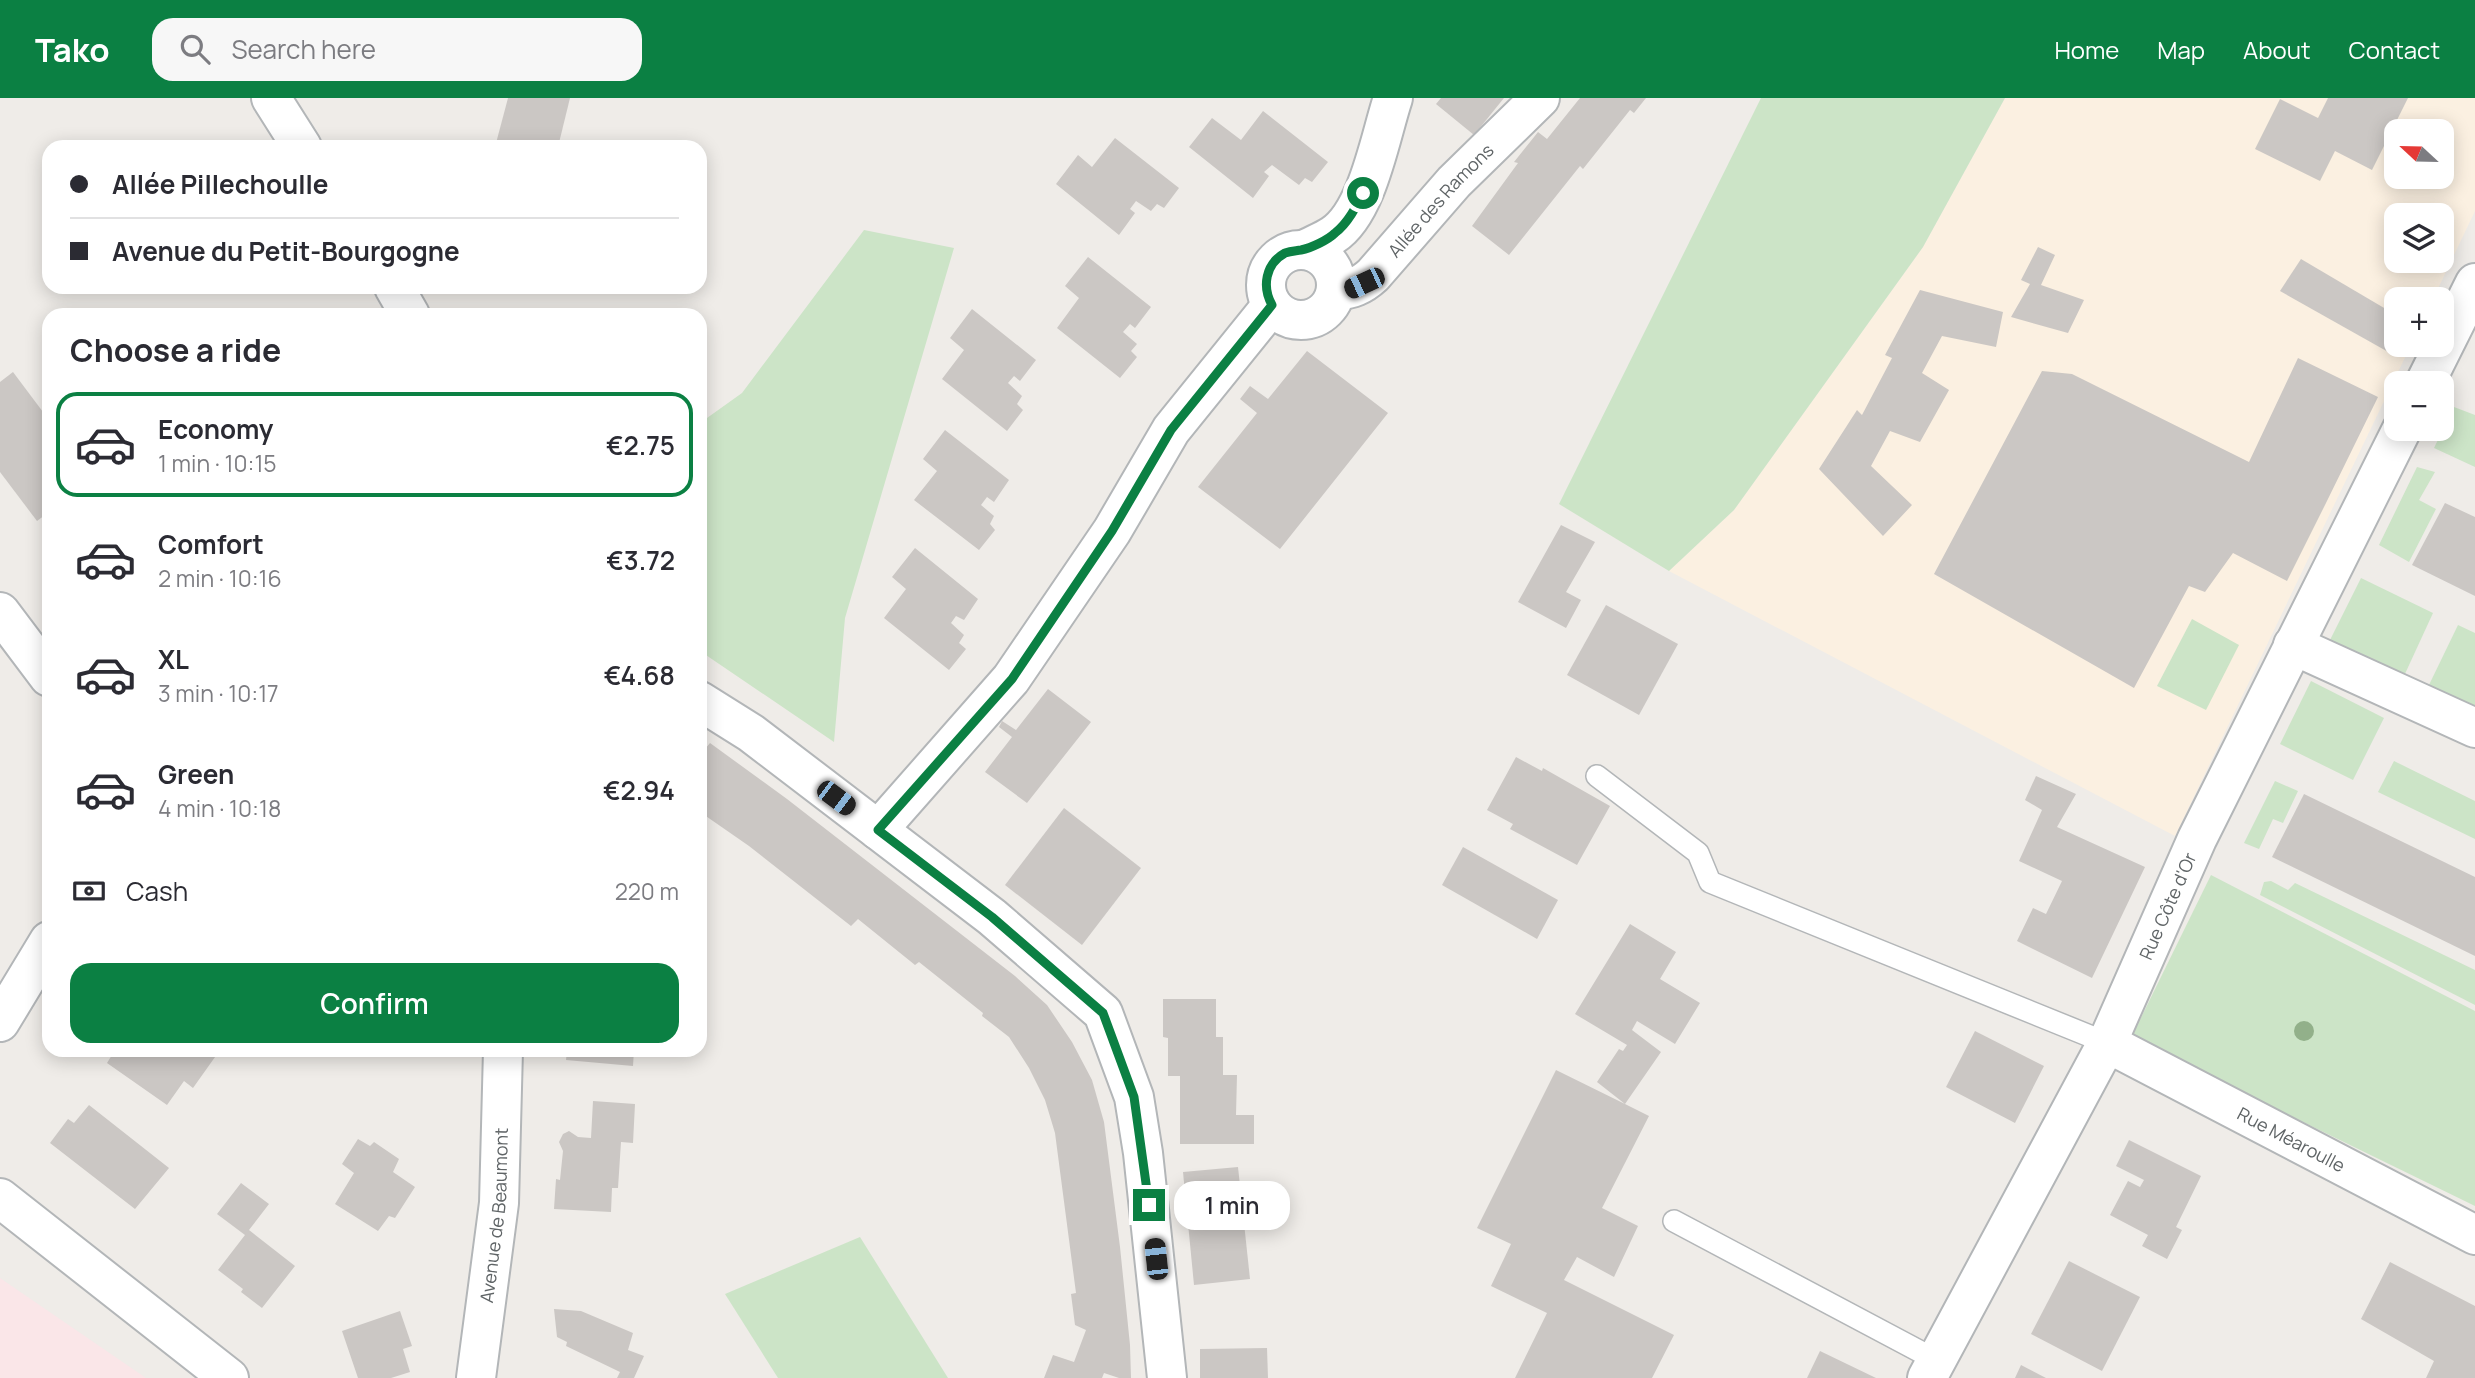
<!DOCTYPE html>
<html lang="en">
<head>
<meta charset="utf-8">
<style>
  :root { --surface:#fff; --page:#f7f7f7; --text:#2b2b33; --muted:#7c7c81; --line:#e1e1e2; --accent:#0b8043 }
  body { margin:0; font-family:Manrope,sans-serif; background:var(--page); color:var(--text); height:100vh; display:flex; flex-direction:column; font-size:26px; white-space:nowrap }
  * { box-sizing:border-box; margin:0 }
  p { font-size:23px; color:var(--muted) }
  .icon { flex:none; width:38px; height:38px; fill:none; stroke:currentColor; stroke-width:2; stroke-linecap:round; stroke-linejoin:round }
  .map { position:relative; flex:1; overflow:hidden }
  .sheet { position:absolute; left:42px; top:210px; width:665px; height:749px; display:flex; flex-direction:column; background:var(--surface); border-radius:21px; box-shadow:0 4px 18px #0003 }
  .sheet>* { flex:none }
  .banner { position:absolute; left:42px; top:42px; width:665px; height:154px; border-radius:21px; box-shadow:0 4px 18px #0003; display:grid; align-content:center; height:154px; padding:0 28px; background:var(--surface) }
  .needle { width:46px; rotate:292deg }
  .controls { position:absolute; left:2384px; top:21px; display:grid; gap:14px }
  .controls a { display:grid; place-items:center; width:70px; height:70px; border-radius:14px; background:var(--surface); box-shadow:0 4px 18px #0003; font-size:35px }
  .end { position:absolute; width:32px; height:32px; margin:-16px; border:9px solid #0b8043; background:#fff; box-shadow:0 0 0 4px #fff }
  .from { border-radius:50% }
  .bubble { position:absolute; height:49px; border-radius:21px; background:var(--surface); box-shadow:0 4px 18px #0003; font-size:23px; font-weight:600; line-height:49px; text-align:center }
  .car { position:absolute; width:21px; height:42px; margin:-21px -10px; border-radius:9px; box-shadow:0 0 5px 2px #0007; background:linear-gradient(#222 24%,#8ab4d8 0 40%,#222 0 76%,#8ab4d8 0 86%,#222 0) }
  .banner b { display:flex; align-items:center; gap:24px; height:66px; font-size:26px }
  .banner b+b { border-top:2px solid var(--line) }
  .banner i { width:18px; height:18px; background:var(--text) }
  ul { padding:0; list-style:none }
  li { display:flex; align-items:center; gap:21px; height:105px; margin:0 14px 10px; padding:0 14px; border:4px solid transparent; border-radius:21px }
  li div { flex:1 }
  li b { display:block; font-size:26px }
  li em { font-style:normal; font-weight:600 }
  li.on { border-color:var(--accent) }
  li>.icon { width:63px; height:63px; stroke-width:1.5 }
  h2 { padding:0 28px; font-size:32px; line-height:84px }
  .pay { display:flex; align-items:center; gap:18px; height:77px; padding:0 28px; font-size:26px }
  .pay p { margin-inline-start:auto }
  .button { display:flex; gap:14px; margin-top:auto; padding:14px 28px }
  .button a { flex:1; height:80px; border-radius:21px; background:var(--accent); color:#fff; font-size:28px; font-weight:600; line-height:80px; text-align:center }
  header { display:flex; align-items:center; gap:42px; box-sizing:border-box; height:98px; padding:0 35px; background:var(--accent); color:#fff }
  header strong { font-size:33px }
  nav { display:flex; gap:38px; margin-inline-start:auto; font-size:24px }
  .search { width:490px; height:63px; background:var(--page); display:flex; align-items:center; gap:18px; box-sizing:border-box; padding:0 24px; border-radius:21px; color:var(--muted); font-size:26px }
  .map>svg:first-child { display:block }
  .commercial { fill:#fbf0e1; fill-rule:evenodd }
  .medical { fill:#fae6e8 }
  .green { fill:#cce4c7 }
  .building { fill:#cbc7c4 }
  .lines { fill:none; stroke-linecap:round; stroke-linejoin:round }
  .lane-casing { stroke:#b3b6b8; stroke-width:24 }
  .street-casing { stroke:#b3b6b8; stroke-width:42 }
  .lane { stroke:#fff; stroke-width:21 }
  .street { stroke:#fff; stroke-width:38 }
  .tree { fill:#92b08a }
  .route { stroke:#0b8043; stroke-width:9 }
  .labels { text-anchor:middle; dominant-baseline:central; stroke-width:7; stroke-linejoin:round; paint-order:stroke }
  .street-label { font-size:18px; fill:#5f6466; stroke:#fff }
</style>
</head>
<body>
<header>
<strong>Tako</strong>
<div class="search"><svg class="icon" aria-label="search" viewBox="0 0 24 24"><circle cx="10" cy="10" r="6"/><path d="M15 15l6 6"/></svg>Search here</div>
<nav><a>Home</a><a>Map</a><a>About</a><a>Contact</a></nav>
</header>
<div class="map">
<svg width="2475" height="1280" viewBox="0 0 2475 1280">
  <rect width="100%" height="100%" fill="#efece8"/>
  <path class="commercial" d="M2005,0H2475V113L2433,201H2396V247H2411L2175,738L1669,473L1734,412L1923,149ZM2396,33H2441V79H2396ZM2396,117H2441V163H2396Z"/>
  <path class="medical" d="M0,1180L146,1280H0Z"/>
  <g class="green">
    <path d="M1761,0H2005L1923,149L1734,412L1669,473L1559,406Z"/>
    <path d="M864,132L954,150L845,520L834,644L700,553V325L742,295Z"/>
    <path d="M2454,309L2475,317V369L2434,350Z"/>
    <path d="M2417,369L2435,374L2419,402L2436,411L2409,464L2379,447Z"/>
    <path d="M2361,480L2433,515L2404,578L2330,542Z"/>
    <path d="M2192,521L2239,547L2206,612L2157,588Z"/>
    <path d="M2458,527L2475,535V612L2428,589Z"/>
    <path d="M2311,583L2384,620L2353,682L2280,646Z"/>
    <path d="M2394,663L2475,703V741L2378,694Z"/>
    <path d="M2275,683L2298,693L2283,725L2273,721L2259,751L2244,745Z"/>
    <path d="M2211,777L2475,913V1108L2131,940Z"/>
    <path d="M2271,783L2288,792L2295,785L2475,872V907L2260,797L2264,784Z"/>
    <path d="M860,1139L948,1280H778L725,1196Z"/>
  </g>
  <g class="building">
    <path d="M508,0H570L558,49H495Z"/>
    <path d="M1441,0H1504L1474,37L1436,6Z"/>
    <path d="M1580,0H1646L1634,15L1630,12L1583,71L1580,68L1509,157L1472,128L1518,65L1514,64L1538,34L1547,41Z"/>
    <path d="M2328,0H2408L2372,72L2335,53L2320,83L2255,51L2280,1L2318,20Z"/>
    <path d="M1263,13L1328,64L1312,84L1305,80L1299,87L1272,67L1264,74L1269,78L1253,100L1189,49L1212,20L1241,42Z"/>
    <path d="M1115,40L1179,90L1164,110L1157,106L1151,113L1136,103L1130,111L1135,115L1119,137L1056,86L1078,57L1092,69Z"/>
    <path d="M2038,149L2055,157L2041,187L2084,202L2068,235L2011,219L2030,186L2021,182Z"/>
    <path d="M1088,159L1151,209L1135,230L1130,226L1123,234L1137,246L1131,253L1137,259L1120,280L1057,230L1079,200L1065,188Z"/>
    <path d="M2301,161L2396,217V245L2390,255L2280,193Z"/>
    <path d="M1920,192L2003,214L1996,249L1942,238L1922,275L1949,292L1920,344L1890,333L1871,368L1912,407L1883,438L1819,371L1857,312L1862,317L1892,260L1885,257Z"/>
    <path d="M972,211L1036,262L1020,283L1014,278L1008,285L1022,298L1017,306L1023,312L1007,333L942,281L964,252L950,240Z"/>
    <path d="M1307,253L1388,315L1280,451L1198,389L1257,315L1240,301L1250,288L1268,301Z"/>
    <path d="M2298,260L2378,299L2325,407L2287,483L2233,455L2205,494L2189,488L2134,590L1934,476L2042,273L2072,276L2249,364Z"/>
    <path d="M13,274L49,322V414L37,423L0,374V284Z"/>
    <path d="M945,332L1009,382L994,404L987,399L981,407L994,418L990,426L995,432L979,452L914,402L937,373L923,361Z"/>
    <path d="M2445,405L2475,419V498L2412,467Z"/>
    <path d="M1561,427L1595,444L1566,494L1581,502L1566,530L1518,504Z"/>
    <path d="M915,450L978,501L964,522L956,518L951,525L964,537L959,545L966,551L949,572L884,520L906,491L892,479Z"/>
    <path d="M1606,507L1678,546L1639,617L1567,577Z"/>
    <path d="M1048,591L1091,624L1027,705L985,674L1012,639L999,629L1002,623L1016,632Z"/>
    <path d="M710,645L787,701L1015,878L1047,907L1072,944L1092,982L1104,1024L1120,1149L1130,1247L1131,1280H1119L1104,1275L1102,1280H1044L1053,1257L1074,1264L1086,1232L1075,1227L1071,1196L1076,1195L1055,1035L1045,1002L1029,970L1009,939L982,918L983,915L919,864L915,867L858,821L851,828L749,748L700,714V657Z"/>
    <path d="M1516,659L1542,673L1543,670L1610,708L1577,767L1510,731L1513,726L1487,712Z"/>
    <path d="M2036,678L2076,696L2057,729L2145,769L2092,880L2017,843L2033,810L2046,816L2062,783L2019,763L2042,712L2025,702Z"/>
    <path d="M2304,696L2475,779V858L2272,759Z"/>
    <path d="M1064,710L1141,770L1082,847L1005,787Z"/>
    <path d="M1463,749L1558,802L1537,841L1442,787Z"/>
    <path d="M1630,826L1676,854L1660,881L1700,905L1675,946L1637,923L1632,932L1661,954L1625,1006L1649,1018L1602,1110L1638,1128L1614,1179L1577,1159L1564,1182L1674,1237L1652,1280H1515L1547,1215L1491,1188L1511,1146L1477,1130L1556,972L1625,1006L1597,984L1619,951L1623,953L1627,947L1575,916Z"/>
    <path d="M1163,901H1216V939H1223V977H1237L1236,1017H1254V1046H1180V978H1168V940L1163,939Z"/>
    <path d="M1975,933L2044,968L2015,1025L1946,989Z"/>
    <path d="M115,952H220L193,990L184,983L167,1007L107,965Z"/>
    <path d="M567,952H634L633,968L566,962Z"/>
    <path d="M593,1003L635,1006L633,1045L621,1044L618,1090H612L611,1114L554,1111L556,1081L560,1082L563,1053L559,1044L563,1036L569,1033L578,1039L591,1040Z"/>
    <path d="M89,1007L169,1070L135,1111L50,1045L68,1021L74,1025Z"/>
    <path d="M358,1041L370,1048L374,1044L399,1061L393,1074L415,1089L395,1120L389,1118L378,1133L335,1106L354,1075L342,1066Z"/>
    <path d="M2129,1042L2201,1078L2176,1129L2182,1132L2167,1161L2142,1148L2148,1137L2110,1117L2128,1083L2140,1089L2144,1082L2116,1068Z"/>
    <path d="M1238,1069L1250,1181L1194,1187L1183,1074Z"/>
    <path d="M241,1085L269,1106L249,1132L295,1168L262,1210L241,1194L243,1191L218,1172L245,1137L217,1116Z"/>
    <path d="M2069,1163L2140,1199L2102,1273L2031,1236Z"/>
    <path d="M2390,1164L2475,1208V1280H2426L2434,1263L2361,1221Z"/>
    <path d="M554,1211L581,1213L633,1235L628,1252L644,1258L634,1280H617L620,1274L566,1248L567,1244L557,1239Z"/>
    <path d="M400,1213L412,1248L403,1251L410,1274L391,1280H358L342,1233Z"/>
    <path d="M1267,1250L1268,1280H1200V1251Z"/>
    <path d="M1820,1253L1876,1280H1807Z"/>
    <path d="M2021,1267L2046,1280H2015Z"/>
  </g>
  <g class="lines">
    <g class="lane-casing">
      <g id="lane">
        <path d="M1597,678L1698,755L1710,784L2107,945"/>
        <path d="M1674,1123L1936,1262"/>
      </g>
    </g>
    <g class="street-casing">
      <g id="street">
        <path d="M271,0L302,49"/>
        <circle cx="1301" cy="187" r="35"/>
        <path d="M1304,152C1313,147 1324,143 1333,137C1368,114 1380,39 1393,0"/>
        <path d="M394,189L410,217"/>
        <path id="s1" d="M1336,193C1352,191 1361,188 1373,177L1454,84L1540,0"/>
        <path d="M2425,285L2475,185"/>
        <path d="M0,514L49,579"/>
        <path d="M2293,547L2475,630"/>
        <path d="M700,603L751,635L992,819L1103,915L1134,999L1143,1055L1167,1280"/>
        <path d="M878,732L1011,581L1112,433L1171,332L1272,207"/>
        <path d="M0,924L49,843"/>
        <path id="s2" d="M2107,945L2475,1137"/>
        <path d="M0,1100L229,1280"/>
        <path id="s3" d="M476,1280L499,1105L503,952"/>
        <path id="s4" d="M1927,1280L2107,945L2197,741L2402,331"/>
      </g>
    </g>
    <use href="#lane" class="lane"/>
    <use href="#street" class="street"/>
  </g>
  <circle class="tree" cx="2304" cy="933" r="10"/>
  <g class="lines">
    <path class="route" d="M1149,1107L1134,999L1103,915L992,819L878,732L1012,581L1112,433L1171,332L1272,207C1262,189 1265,166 1285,155C1291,153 1295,153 1301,152C1311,150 1328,142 1335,135C1348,125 1356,109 1363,95"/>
  </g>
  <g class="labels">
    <g class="street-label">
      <text stroke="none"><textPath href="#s1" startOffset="142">Allée des Ramons</textPath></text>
      <text stroke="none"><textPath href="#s4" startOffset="530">Rue Côte d'Or</textPath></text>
      <text stroke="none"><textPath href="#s2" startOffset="208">Rue Méaroulle</textPath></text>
      <text stroke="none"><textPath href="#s3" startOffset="164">Avenue de Beaumont</textPath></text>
    </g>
  </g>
</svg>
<div class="controls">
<a><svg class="needle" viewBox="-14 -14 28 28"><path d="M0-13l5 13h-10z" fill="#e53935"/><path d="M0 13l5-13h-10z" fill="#7c7c81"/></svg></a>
<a><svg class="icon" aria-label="layers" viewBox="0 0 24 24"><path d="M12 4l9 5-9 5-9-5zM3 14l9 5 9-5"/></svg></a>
<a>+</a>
<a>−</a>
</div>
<i class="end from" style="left:1363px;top:95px"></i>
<i class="end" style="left:1149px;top:1107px"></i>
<div class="bubble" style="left:1174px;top:1083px;width:116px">1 min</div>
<i class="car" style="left:1364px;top:185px;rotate:245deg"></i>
<i class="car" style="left:836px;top:700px;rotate:127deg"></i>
<i class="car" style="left:1156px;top:1161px;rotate:354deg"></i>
<div class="banner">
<b><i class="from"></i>Allée Pillechoulle</b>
<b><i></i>Avenue du Petit-Bourgogne</b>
</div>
<section class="sheet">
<h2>Choose a ride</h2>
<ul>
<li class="on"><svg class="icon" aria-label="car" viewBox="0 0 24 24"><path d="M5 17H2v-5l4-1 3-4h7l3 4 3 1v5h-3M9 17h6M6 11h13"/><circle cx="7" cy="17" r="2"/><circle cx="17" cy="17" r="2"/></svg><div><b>Economy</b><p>1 min · 10:15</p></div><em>€2.75</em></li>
<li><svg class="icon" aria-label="car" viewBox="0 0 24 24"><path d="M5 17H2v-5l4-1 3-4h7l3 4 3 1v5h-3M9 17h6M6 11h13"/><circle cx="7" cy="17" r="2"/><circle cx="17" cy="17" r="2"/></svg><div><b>Comfort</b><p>2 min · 10:16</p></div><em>€3.72</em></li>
<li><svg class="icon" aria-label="car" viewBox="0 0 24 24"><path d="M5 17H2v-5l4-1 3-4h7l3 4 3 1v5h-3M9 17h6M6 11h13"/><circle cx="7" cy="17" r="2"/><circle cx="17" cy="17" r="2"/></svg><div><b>XL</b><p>3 min · 10:17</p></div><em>€4.68</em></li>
<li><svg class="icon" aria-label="car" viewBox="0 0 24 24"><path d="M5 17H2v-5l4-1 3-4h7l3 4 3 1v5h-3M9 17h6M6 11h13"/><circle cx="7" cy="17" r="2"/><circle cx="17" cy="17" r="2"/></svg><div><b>Green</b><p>4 min · 10:18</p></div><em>€2.94</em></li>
</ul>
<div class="pay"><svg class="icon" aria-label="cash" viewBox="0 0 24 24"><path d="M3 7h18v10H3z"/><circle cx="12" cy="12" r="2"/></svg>Cash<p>220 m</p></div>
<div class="button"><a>Confirm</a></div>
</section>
</div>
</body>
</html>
